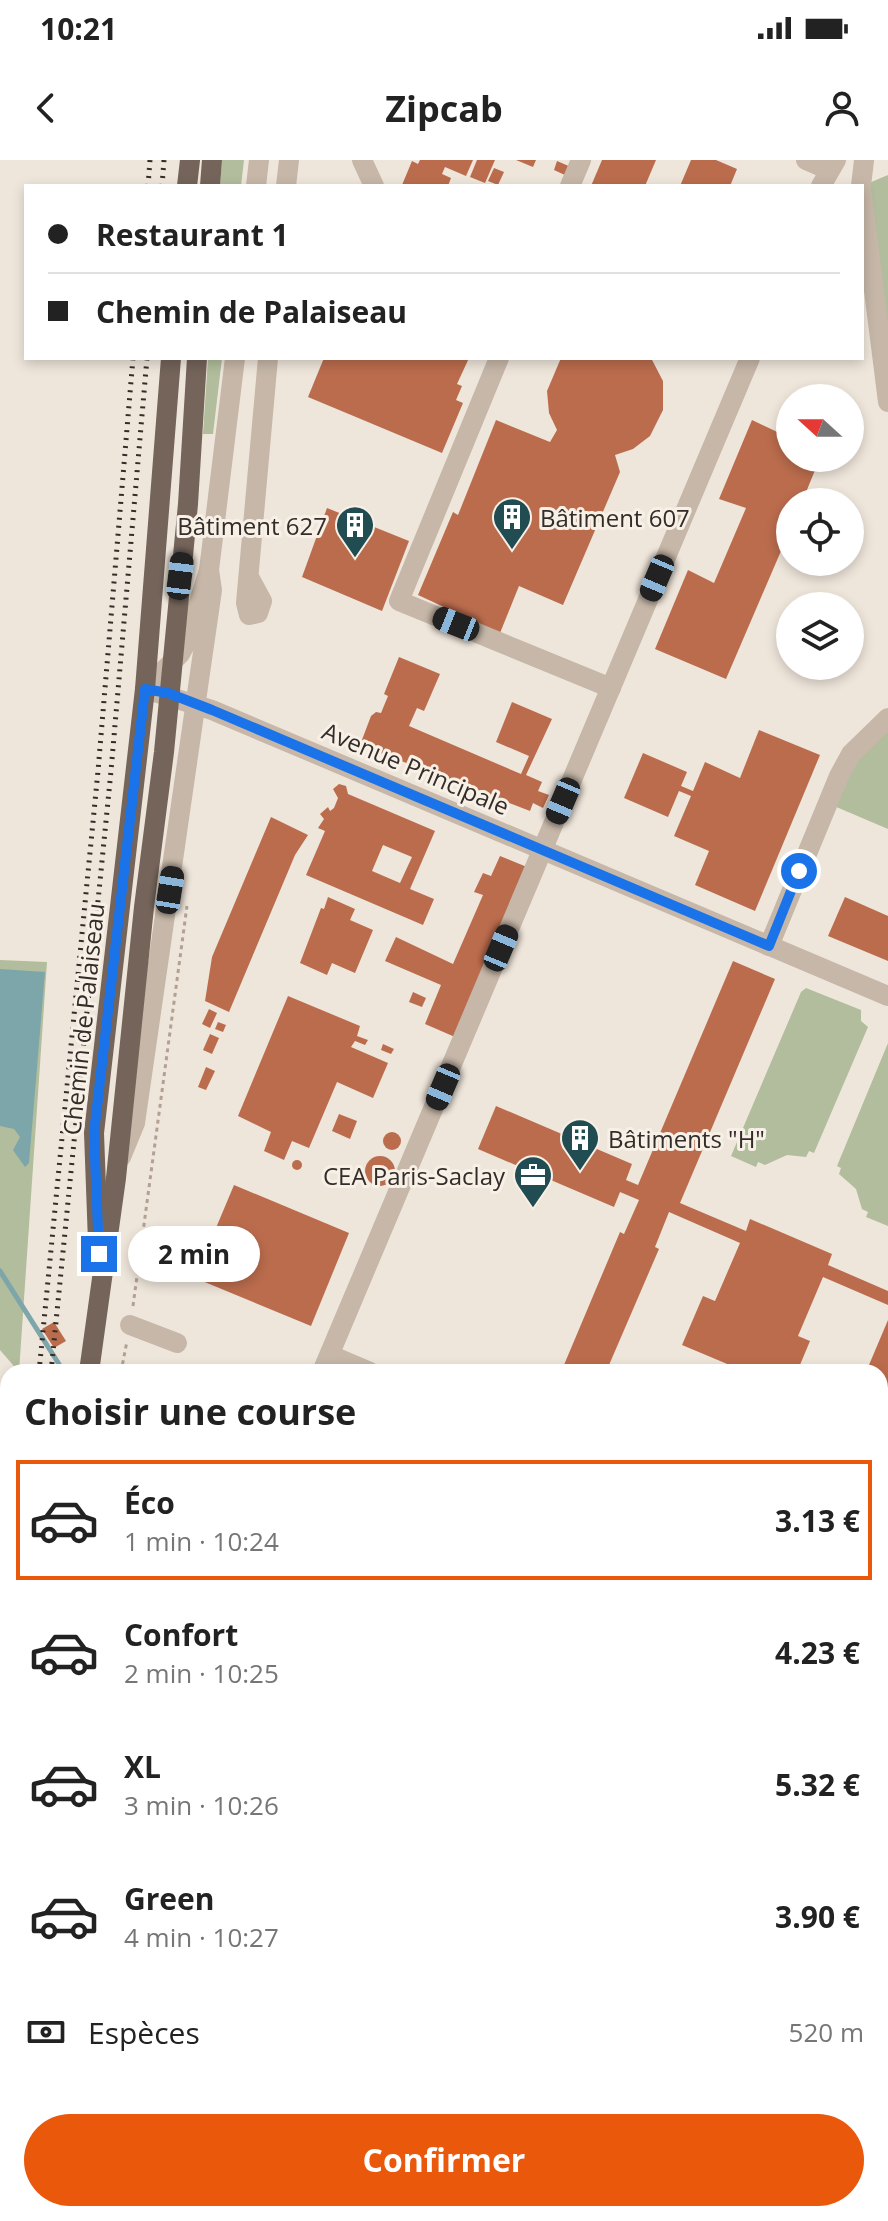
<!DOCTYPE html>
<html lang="fr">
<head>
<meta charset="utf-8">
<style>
  :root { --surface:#fff; --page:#f6f6f6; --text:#222; --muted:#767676; --line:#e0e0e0; --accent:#ea580c }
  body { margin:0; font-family:"Open Sans",sans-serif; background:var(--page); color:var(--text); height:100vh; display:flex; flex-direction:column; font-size:30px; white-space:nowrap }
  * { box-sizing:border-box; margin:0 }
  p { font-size:26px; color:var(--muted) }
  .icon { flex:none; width:44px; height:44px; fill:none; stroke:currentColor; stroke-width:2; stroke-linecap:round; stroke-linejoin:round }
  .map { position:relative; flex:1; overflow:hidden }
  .panel { position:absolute; left:0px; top:1204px; width:888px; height:858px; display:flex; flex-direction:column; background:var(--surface); border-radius:24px 24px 0 0; box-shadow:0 4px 12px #0003 }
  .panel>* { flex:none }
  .hud { position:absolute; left:24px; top:24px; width:840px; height:176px; border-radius:0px; box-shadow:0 4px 12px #0003; display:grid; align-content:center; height:176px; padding:0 24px; background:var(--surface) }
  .needle { width:52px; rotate:291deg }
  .tools { position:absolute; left:776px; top:224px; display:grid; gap:16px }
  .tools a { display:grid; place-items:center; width:88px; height:88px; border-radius:50%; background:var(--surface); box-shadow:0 4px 12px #0003; font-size:40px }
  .end { position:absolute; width:36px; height:36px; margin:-18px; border:10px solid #1a73e8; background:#fff; box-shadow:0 0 0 4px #fff }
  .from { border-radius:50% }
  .bubble { position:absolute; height:56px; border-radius:28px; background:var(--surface); box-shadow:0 4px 12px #0003; font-size:26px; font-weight:700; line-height:56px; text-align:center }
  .car { position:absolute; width:24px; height:48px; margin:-24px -12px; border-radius:10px; box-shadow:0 0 6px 2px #0007; background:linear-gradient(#222 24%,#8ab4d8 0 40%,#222 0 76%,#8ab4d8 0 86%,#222 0) }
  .hud b { display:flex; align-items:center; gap:28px; height:76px; font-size:30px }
  .hud b+b { border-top:2px solid var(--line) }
  .hud i { width:20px; height:20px; background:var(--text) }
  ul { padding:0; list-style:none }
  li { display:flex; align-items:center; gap:24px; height:120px; margin:0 16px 12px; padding:0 8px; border:4px solid transparent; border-radius:0px }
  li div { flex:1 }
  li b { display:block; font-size:30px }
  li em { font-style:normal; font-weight:700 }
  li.selected { border-color:var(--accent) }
  li>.icon { width:72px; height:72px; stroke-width:1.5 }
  h2 { padding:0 24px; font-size:36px; line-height:96px }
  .pay { display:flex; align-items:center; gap:20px; height:88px; padding:0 24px; font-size:30px }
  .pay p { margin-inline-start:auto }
  .action { display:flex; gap:16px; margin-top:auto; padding:16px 24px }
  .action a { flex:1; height:92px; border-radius:48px; background:var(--accent); color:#fff; font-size:32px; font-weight:700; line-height:92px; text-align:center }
  .status { display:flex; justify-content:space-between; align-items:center; height:56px; padding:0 40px; background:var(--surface); direction:ltr }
  .status svg { height:22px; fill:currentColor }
  header { display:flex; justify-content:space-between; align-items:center; height:104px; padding:0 24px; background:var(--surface); font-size:36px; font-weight:700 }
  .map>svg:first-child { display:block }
  .green { fill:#b1bd9c }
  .water { fill:#7da6aa }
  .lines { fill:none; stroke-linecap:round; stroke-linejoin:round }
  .stream { stroke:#7da6aa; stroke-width:5 }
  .building { fill:#bb6c4d; fill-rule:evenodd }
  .path { stroke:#b2a192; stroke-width:3; stroke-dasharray:4 4; stroke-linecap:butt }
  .minor { stroke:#c6b7a8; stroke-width:20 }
  .major { stroke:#74645a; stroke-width:20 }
  .rail { stroke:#342c28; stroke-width:5; stroke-dasharray:2 6; stroke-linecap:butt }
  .route { stroke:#1a73e8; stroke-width:10 }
  .labels { text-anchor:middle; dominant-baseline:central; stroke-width:6; stroke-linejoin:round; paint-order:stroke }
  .poi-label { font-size:24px; fill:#342c28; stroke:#f7f0e7; text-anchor:start }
  .street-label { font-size:24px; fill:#342c28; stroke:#f7f0e7 }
</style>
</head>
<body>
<div class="status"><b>10:21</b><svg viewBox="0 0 49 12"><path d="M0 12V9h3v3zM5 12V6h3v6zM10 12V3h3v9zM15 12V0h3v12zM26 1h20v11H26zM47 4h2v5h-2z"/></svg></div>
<header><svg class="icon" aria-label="back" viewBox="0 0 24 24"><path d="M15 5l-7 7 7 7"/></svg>Zipcab<svg class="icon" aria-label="person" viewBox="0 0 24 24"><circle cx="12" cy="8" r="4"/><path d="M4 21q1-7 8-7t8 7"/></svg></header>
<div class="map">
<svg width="888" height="2061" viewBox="0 0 888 2061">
  <rect width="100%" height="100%" fill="#efe6db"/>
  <g class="green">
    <path d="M222,0H244L241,26H220Z"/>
    <path d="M888,15V214L869,23Z"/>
    <path d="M208,198H222L213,274H203Z"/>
    <path d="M888,567V669L834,646L852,606Z"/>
    <path d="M0,800L47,802L19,1212L0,1190Z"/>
    <path d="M806,828L861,850V861L868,867L814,993L809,991L806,997L787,995L765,1005L758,1002L756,1007L731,996L801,832Z"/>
    <path d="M888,883V1066L866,1057L868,1052L862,1049L856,1029L839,1014L841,1008L837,1006Z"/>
    <path d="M554,2054H625L630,2061H559Z"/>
  </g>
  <path class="water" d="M0,809L45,812L29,1003L25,1007L13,990L20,977L14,969L0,966Z"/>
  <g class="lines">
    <path class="stream" d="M0,1111L64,1212"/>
  </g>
  <g class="building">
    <path d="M420,0H473L466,16L445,7L442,14L451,18L448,26L402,25L412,1L418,4Z"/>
    <path d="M477,0H495L485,23L470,17Z"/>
    <path d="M516,0H536L533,7Z"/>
    <path d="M602,0H656L645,26H591Z"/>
    <path d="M691,0H716L737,9L730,26H680Z"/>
    <path d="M557,1L571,7L567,16L554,10Z"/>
    <path d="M494,8L504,12L498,25L488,21Z"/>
    <path d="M324,198H469L457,224L462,226L456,240L463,243L442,293L308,237Z"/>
    <path d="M561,198H651L663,221V250L650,276L633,289L615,295L620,312L563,445L519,426L500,473L418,435L453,352L458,355L496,260L550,282L557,270L549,253L547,231Z"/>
    <path d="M752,260L790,278V298H820L802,342H790V370L726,519L655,489L688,410L714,423L746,348L719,339Z"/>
    <path d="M327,348L409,381L382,451L302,417Z"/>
    <path d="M399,497L440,514L424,551L417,548L409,566L521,614L529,596L496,582L512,542L552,559L526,615L542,622L538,631L549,635L543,648L533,643L530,651L360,585L371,556L376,552L381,553L388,536L384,534Z"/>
    <path d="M759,570L820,595L755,751L695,725L709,691L674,676L691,636L679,631L668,657L624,638L643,593L687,612L681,626L693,631L705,602L740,618Z"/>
    <path d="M339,624L346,626L348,634L435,671L410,729L434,739L423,765L306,715L325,671L318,668L324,659L320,654L328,647L330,651L334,648L338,638L333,629ZM383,685L412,697L400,723L372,711Z"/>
    <path d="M271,657L308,675L295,695L229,852L205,841L212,797Z"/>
    <path d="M500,696L527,707L455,877L425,864L441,825L385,801L396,777L453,804L483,735L474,732L483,713L491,716Z"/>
    <path d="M328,737L355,749L350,760L373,770L355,813L332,803L327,815L300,803L321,748L324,749Z"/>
    <path d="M845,737L888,756V801L828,776Z"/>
    <path d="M733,801L775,819L680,1043L746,1071L750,1059L832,1094L828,1105L888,1131V1145L823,1117L798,1176L810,1181L797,1212L739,1209L729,1212L732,1206L682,1185L703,1136L715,1141L740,1083L669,1052L655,1087L659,1089L606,1212H561L620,1072L624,1074L639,1040L620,1032L614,1047L478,989L496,946L632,1004L626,1020L638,1025Z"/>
    <path d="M413,832L426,838L422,847L409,842Z"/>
    <path d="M288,836L360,866L357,876L368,880L365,885L355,881L351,887L388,903L373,938L337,922L309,988L292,981L284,1000L264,991L271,972L238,956Z"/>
    <path d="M209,849L217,853L210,868L202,864Z"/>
    <path d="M218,862L226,865L223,872L215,869Z"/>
    <path d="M210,874L219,878L212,894L203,890Z"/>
    <path d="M383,884L394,889L391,894L381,890Z"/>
    <path d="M206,907L215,911L206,930L198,927Z"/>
    <path d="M339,954L357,961L350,979L332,971Z"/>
    <circle cx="392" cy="981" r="9"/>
    <circle cx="380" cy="1011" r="15"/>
    <circle cx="297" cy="1005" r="5"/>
    <path d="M234,1025L349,1073L311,1166L195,1118Z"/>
    <path d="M888,1160V1257L880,1275V1212H866Z"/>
    <path d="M54,1162L66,1181L54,1188L42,1169Z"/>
    <path d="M880,1517L888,1520V1768L884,1776L880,1775Z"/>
    <path d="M880,1853L888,1856V1917L880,1914Z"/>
  </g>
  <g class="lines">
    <g class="path">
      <path d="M133,1146L187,746"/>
      <path d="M121,1212L127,1181"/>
      <path d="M645,2054L650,2061"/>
    </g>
    <g class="minor">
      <path d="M362,0L374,26"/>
      <path d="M806,0L827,9"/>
      <path d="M256,26L259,0"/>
      <path d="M286,26L289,0"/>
      <path d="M570,26L581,0"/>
      <path d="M821,26L836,0"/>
      <path d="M861,26L864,0"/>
      <path d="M862,35L888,242"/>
      <path d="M499,198L399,441L611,528"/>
      <path d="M249,417L262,441L258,453L249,455L246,443L268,198"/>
      <path d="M145,529L212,550L888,836"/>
      <path d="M145,529L180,494L186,483L209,410L235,198"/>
      <path d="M769,786L839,616L851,594L888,558"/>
      <path d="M121,997L135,963L212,430L209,410"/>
      <path d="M130,1165L177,1183"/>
      <path d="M330,1195L370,1212"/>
      <path d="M322,1212L750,198"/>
      <path d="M0,1339L8,1342"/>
      <path d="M880,1423L888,1427"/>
      <path d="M880,1811L888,1814"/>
    </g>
    <g class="major">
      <path d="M187,26L190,0"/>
      <path d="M210,26L212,0"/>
      <path d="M98,1082L94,973L145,529L171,198"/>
      <path d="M89,1212L116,1018L144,747L164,592L188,344L197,198"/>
      <path d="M0,1755L8,1735"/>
    </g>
    <g class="rail">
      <path d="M148,26L150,0"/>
      <path d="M162,26L164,0"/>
      <path d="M39,1212L98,611L133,198"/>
      <path d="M51,1212L111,611L147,198"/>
      <path d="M0,1459L8,1418"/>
      <path d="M0,1523L8,1490"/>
    </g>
  </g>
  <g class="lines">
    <path class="route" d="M99,1094L94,973L145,529L168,533L212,550L769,786L799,711"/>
  </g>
  <defs>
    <g id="building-pin" transform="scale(2)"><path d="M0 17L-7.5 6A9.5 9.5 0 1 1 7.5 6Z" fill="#214c51" stroke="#f7f0e7"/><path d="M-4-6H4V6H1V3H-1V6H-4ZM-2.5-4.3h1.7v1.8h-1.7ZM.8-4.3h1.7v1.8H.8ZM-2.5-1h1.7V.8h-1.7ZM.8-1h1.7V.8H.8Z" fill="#fff"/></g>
    <g id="office-pin" transform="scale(2)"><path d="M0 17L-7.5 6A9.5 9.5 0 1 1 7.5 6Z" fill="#214c51" stroke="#f7f0e7"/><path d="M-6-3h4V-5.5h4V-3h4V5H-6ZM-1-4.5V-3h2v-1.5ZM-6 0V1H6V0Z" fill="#fff"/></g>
  </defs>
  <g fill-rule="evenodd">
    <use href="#building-pin" x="512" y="357"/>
    <use href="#building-pin" x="355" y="365"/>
    <use href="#building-pin" x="580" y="978"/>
    <use href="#office-pin" x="533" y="1015"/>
  </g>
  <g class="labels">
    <g class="poi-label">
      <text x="540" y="357">Bâtiment 607</text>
      <text x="327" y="365" text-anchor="end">Bâtiment 627</text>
      <text x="608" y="978">Bâtiments "H"</text>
      <text x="505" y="1015" text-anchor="end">CEA Paris-Saclay</text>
    </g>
    <g class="street-label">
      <text transform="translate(416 608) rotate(23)">Avenue Principale</text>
      <text transform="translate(83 859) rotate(-84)">Chemin de Palaiseau</text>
    </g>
  </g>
</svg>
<div class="tools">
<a><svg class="needle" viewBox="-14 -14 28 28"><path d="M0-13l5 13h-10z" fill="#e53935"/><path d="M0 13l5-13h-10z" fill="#767676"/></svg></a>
<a><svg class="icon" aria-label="locate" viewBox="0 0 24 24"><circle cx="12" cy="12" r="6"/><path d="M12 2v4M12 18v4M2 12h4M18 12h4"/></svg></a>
<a><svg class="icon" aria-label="layers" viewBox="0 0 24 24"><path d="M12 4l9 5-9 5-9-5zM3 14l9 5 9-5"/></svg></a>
</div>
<i class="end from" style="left:799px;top:711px"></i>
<i class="end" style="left:99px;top:1094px"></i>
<div class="bubble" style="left:128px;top:1066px;width:132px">2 min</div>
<i class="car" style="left:180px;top:416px;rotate:7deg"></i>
<i class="car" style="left:657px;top:418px;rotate:203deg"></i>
<i class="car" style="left:456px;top:464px;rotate:292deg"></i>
<i class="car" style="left:563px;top:641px;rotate:203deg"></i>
<i class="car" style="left:170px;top:730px;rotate:9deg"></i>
<i class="car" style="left:501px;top:788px;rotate:23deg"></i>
<i class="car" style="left:443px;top:927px;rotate:203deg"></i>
<div class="hud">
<b><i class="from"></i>Restaurant 1</b>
<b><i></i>Chemin de Palaiseau</b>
</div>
<section class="panel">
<h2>Choisir une course</h2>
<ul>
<li class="selected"><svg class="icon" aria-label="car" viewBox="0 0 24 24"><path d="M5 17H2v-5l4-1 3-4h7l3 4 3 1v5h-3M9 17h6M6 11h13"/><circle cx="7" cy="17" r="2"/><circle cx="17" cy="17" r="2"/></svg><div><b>Éco</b><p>1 min · 10:24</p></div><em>3.13 €</em></li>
<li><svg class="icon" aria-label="car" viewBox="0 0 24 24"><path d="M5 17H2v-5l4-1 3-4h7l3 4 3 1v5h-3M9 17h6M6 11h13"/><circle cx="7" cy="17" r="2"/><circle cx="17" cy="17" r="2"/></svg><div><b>Confort</b><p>2 min · 10:25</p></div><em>4.23 €</em></li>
<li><svg class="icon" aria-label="car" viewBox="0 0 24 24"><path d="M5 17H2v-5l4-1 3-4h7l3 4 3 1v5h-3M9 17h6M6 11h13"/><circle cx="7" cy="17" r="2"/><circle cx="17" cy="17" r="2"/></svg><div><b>XL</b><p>3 min · 10:26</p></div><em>5.32 €</em></li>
<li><svg class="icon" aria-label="car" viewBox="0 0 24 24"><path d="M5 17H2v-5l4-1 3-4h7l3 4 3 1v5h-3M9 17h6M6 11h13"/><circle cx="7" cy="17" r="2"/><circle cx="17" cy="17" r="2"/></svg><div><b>Green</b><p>4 min · 10:27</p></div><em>3.90 €</em></li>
</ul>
<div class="pay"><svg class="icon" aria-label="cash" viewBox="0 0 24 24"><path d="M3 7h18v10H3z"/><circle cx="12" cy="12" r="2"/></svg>Espèces<p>520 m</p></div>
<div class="action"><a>Confirmer</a></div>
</section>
</div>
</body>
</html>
